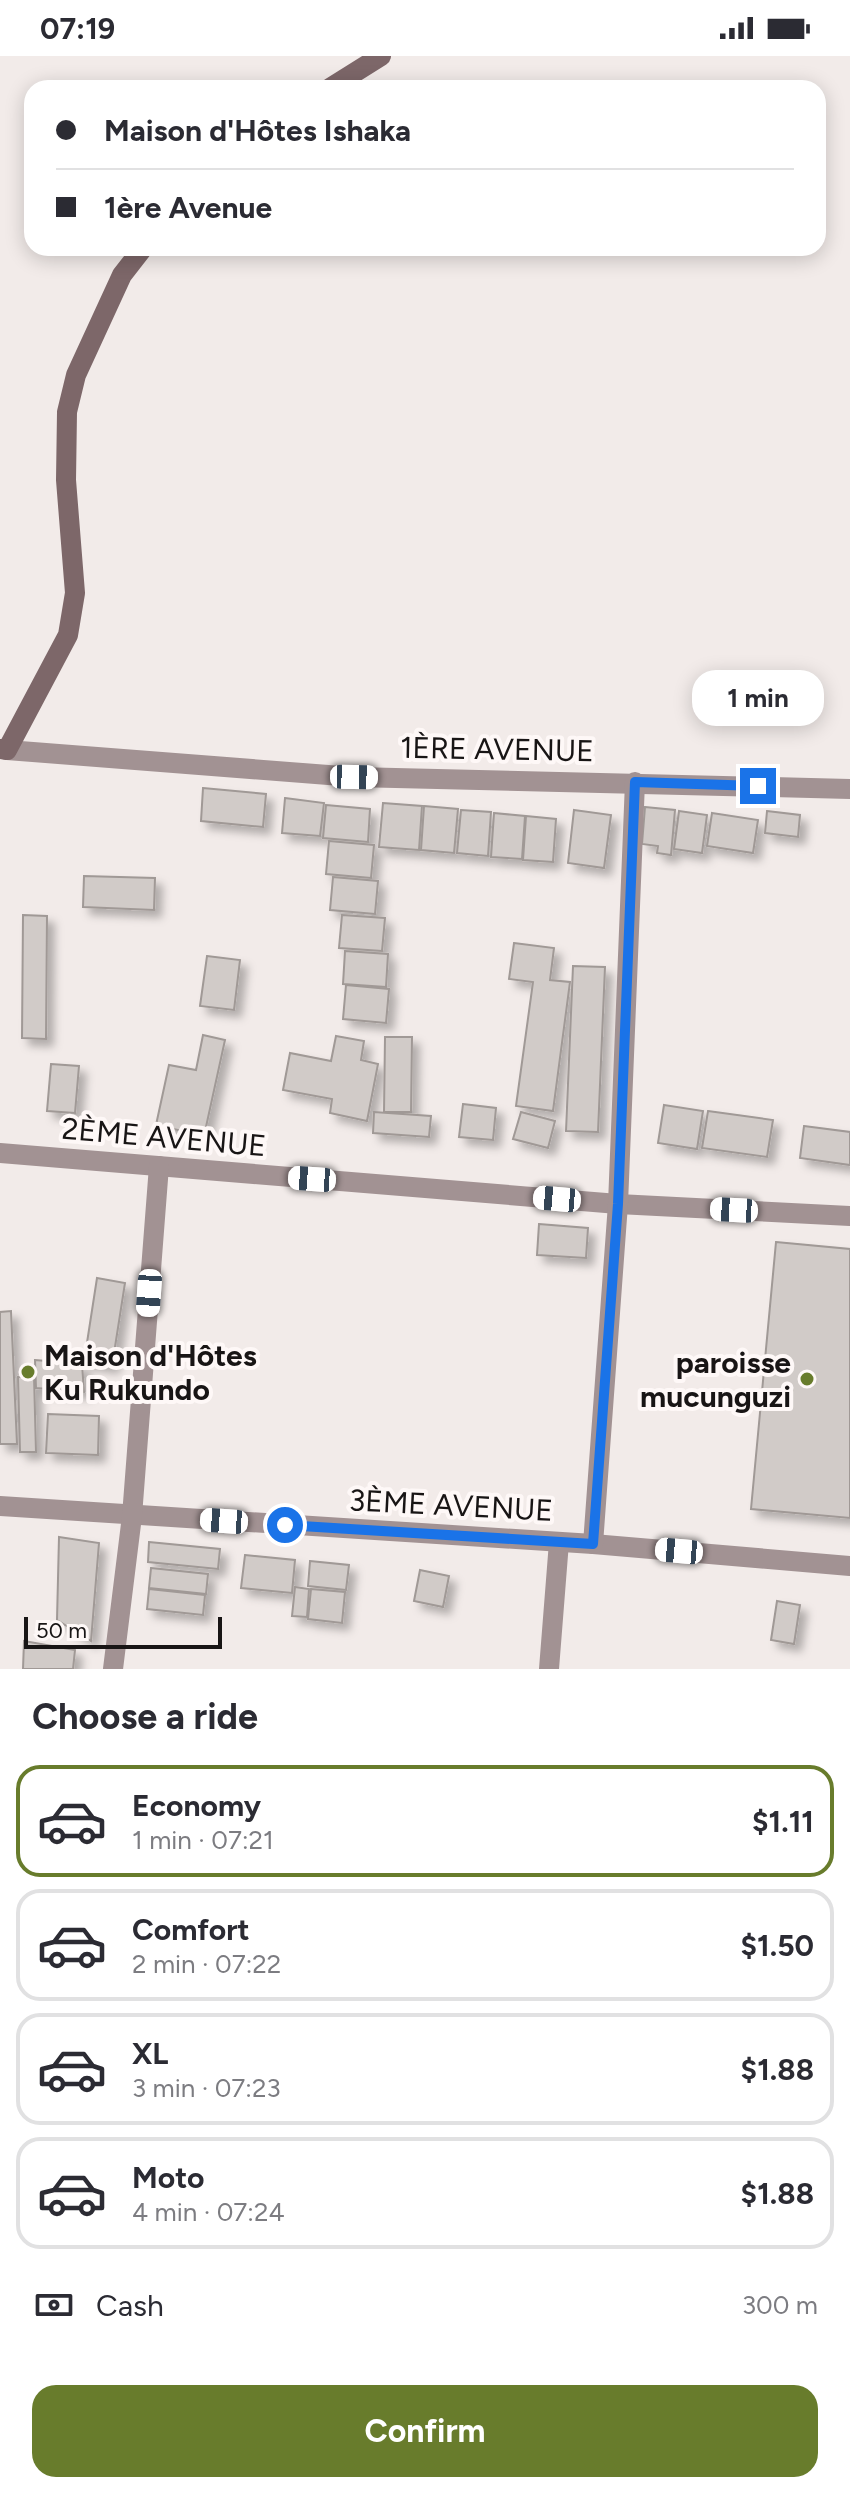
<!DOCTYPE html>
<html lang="en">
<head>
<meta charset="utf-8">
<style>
  :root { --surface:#fff; --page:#f7f7f7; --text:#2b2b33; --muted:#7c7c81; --line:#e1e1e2; --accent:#687c2c }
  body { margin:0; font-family:Figtree,sans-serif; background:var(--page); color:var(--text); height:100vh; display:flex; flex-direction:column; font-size:30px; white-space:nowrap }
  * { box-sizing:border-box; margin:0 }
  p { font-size:26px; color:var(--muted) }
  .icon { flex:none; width:44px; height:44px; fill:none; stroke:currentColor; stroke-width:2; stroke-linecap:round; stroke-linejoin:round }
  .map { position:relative; height:1613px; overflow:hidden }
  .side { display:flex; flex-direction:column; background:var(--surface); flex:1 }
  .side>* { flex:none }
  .hud { position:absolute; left:24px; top:24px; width:802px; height:176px; border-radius:24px; box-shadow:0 4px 20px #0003; display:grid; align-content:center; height:176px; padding:0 32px; background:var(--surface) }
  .scale { position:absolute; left:24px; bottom:20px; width:198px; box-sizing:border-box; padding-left:8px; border:4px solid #181515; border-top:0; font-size:22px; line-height:28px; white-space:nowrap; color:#181515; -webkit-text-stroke:6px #fef8f7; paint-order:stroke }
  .end { position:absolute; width:36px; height:36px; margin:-18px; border:10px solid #1a73e8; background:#fff; box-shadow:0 0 0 4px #fff }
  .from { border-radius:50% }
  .bubble { position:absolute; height:56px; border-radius:24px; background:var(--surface); box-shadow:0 4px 20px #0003; font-size:26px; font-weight:700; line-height:56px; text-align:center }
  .car { position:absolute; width:24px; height:48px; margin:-24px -12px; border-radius:10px; box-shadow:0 0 6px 2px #0007; background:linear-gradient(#fff 24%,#345 0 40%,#fff 0 76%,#345 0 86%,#fff 0) }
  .hud b { display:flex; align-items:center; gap:28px; height:76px; font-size:30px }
  .hud b+b { border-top:2px solid var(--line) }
  .hud i { width:20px; height:20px; background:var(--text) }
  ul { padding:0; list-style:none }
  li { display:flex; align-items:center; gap:24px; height:112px; margin:0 16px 12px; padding:0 16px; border:4px solid var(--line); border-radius:24px }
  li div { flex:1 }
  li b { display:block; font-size:30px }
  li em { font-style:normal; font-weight:700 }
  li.on { border-color:var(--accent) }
  li>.icon { width:72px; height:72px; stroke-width:1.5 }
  h2 { padding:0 32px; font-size:36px; line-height:96px }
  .pay { display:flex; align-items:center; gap:20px; height:88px; padding:0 32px; font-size:30px }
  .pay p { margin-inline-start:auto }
  .cta { display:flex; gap:16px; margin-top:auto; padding:16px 32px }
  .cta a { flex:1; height:92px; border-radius:24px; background:var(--accent); color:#fff; font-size:32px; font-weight:700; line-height:92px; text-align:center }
  .status { display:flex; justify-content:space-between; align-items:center; height:56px; padding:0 40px; background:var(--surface); direction:ltr }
  .status svg { height:22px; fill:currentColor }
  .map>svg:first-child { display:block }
  .building { fill:#d1cbc8; stroke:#a09996; stroke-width:2; filter:url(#shadow) }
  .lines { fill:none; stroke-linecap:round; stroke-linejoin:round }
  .street { stroke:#a29293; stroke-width:20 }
  .secondary { stroke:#7d6769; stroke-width:20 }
  .route { stroke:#1a73e8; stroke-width:10 }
  .poi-dot { fill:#687c2c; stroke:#fef8f7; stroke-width:3 }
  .labels { text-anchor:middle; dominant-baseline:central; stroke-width:8; stroke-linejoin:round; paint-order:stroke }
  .street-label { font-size:30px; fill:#181515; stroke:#fef8f7 }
  .poi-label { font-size:30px; font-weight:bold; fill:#181515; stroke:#fef8f7; text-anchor:start }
</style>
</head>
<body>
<div class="status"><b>07:19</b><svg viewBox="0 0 49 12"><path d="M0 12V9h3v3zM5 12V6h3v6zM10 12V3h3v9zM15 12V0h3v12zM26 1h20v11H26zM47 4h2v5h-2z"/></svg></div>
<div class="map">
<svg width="850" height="1613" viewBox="0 0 850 1613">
  <defs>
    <filter id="shadow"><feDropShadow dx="7" dy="7" stdDeviation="4" flood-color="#0004"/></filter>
  </defs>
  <rect width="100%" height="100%" fill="#f2ebe9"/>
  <g class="building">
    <path d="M203,732L266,738L263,771L201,765Z"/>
    <path d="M285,742L324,747L320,780L282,777Z"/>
    <path d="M383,747L422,750L419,794L379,791Z"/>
    <path d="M326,749L370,753L368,786L323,782Z"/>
    <path d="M424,750L458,753L454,797L421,794Z"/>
    <path d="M645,751L675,754L671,799L657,797L658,790L642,788Z"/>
    <path d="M461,754L491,756L488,800L457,797Z"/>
    <path d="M574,754L611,759L604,812L568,807Z"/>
    <path d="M679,755L707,759L702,797L674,793Z"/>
    <path d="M767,755L800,759L798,781L765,777Z"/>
    <path d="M494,757L525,760L522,803L491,801Z"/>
    <path d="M712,757L758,764L753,797L707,790Z"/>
    <path d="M526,760L556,763L553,806L523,804Z"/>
    <path d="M329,785L374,789L371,822L326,818Z"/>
    <path d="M84,820L155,822L154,854L83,851Z"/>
    <path d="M333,821L378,825L375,858L330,854Z"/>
    <path d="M23,859L47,860L46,983L22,982Z"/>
    <path d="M342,859L385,862L382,895L339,892Z"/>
    <path d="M514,887L554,892L550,924L570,926L553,1055L516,1050L533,926L509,923Z"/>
    <path d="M345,895L388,898L386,931L343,928Z"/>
    <path d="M207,900L240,904L234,954L200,950Z"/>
    <path d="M573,910L605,911L598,1076L566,1075Z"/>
    <path d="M346,929L389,933L386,967L343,963Z"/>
    <path d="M203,979L225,984L204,1080L156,1069L169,1009L196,1014Z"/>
    <path d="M336,980L364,985L361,1004L378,1008L367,1065L330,1057L332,1043L283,1034L290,997L331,1005Z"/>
    <path d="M385,981H412L411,1056H384Z"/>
    <path d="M51,1008L79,1010L75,1057L47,1055Z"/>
    <path d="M463,1048L496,1052L493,1084L459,1081Z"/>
    <path d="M664,1049L703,1055L697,1093L658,1087Z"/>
    <path d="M708,1055L773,1064L767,1101L702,1092Z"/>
    <path d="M374,1056L431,1060L429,1081L373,1077Z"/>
    <path d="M521,1056L555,1065L548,1092L513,1083Z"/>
    <path d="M804,1070L850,1076V1109L800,1102Z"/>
    <path d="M539,1168L588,1172L586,1202L537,1199Z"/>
    <path d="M776,1186L850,1193V1462L751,1453Z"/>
    <path d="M97,1222L125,1227L112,1310L84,1306Z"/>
    <path d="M11,1255L17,1388H0V1256Z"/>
    <path d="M35,1304L82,1308L84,1336L36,1332Z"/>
    <path d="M34,1320L36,1396H20L18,1321Z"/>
    <path d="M48,1358L99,1360L98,1399L46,1397Z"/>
    <path d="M59,1481L99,1487L91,1585L57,1564Z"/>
    <path d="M149,1486L220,1493L218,1513L148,1506Z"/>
    <path d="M245,1499L295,1504L292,1537L241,1532Z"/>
    <path d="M310,1505L349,1509L346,1534L308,1530Z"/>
    <path d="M151,1512L208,1518L206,1538L149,1532Z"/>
    <path d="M420,1514L449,1520L443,1551L414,1545Z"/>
    <path d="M295,1531L309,1533L307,1561L292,1560Z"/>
    <path d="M149,1533L205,1539L203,1559L147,1553Z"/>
    <path d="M311,1533L345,1536L342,1567L308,1563Z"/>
    <path d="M777,1545L800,1549L794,1588L771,1584Z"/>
    <path d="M24,1585L75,1594L73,1613H23Z"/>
  </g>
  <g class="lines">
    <g class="street">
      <path d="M7,694L354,721L850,733"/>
      <path d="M0,1097L618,1148L850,1160"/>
      <path d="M0,1450L593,1488L850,1510"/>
      <path d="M593,1488L618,1148L635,726"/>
      <path d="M113,1613L132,1460L159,1110"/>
      <path d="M549,1613L559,1486"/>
    </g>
    <g class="secondary">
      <path d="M330,32L381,0"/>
      <path d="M0,693L7,694L68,579L75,537L66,424L67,356L76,319L122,219L143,192"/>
    </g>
  </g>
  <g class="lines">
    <path class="route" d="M285,1469L593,1488L618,1148L635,726L758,730"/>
  </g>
  <g class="poi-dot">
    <circle cx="28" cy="1316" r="8"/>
    <circle cx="807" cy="1323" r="8"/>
  </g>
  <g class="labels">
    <g class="street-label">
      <text transform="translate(497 693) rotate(1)">1ÈRE AVENUE</text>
      <text transform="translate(164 1081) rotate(5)">2ÈME AVENUE</text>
      <text transform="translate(451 1449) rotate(3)">3ÈME AVENUE</text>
    </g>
    <g class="poi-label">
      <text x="44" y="1299">Maison d'Hôtes<tspan x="44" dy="34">Ku Rukundo</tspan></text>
      <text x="791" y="1306" text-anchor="end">paroisse<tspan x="791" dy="34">mucunguzi</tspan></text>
    </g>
  </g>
</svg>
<div class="scale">50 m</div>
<i class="end from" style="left:285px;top:1469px"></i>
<i class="end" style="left:758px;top:730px"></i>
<div class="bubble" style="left:692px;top:614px;width:132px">1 min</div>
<i class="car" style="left:354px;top:721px;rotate:91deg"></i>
<i class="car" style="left:312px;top:1123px;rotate:274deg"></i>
<i class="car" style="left:557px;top:1143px;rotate:275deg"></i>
<i class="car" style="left:734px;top:1154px;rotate:273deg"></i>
<i class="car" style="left:149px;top:1237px;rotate:184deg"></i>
<i class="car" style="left:224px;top:1465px;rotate:274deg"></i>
<i class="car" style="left:679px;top:1495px;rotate:275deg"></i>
<div class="hud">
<b><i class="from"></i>Maison d'Hôtes Ishaka</b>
<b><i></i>1ère Avenue</b>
</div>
</div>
<section class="side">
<h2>Choose a ride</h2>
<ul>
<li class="on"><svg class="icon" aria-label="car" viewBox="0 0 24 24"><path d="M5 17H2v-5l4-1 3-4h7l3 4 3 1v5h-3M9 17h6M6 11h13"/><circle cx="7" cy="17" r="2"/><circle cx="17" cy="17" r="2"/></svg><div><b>Economy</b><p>1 min · 07:21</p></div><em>$1.11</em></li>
<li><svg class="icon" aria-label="car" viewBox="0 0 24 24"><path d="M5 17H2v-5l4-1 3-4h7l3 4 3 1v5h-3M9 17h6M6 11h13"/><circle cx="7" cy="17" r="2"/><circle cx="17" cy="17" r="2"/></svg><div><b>Comfort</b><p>2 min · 07:22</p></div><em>$1.50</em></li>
<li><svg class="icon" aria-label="car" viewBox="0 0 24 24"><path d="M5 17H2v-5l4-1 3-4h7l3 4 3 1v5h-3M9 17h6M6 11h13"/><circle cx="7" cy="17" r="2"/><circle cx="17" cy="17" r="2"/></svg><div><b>XL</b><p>3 min · 07:23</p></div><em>$1.88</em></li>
<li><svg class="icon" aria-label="car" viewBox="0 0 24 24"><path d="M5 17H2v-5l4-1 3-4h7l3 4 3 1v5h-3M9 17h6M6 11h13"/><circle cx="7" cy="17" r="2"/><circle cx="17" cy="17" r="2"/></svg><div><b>Moto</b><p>4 min · 07:24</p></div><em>$1.88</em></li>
</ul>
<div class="pay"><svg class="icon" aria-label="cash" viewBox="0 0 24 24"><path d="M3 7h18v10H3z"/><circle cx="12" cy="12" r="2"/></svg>Cash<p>300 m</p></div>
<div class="cta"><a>Confirm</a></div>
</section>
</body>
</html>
